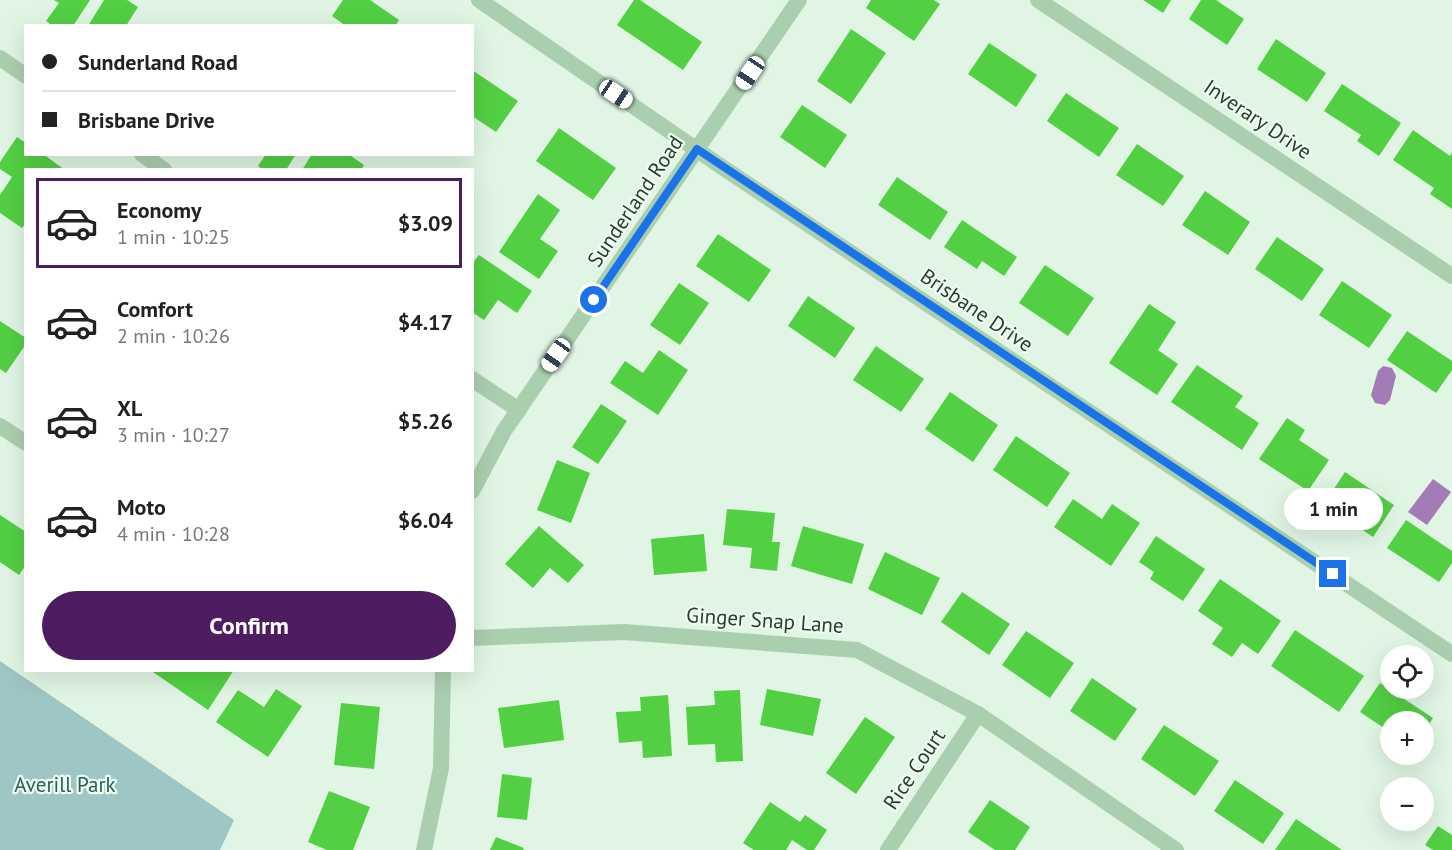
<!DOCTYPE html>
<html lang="en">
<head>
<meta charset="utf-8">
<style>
  :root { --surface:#fff; --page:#f6f6f6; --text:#222; --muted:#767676; --line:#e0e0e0; --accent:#4d1c61 }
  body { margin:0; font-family:"PT Sans",sans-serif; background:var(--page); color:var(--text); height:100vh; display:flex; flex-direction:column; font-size:22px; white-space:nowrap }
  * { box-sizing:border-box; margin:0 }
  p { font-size:20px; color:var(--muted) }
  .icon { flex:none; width:33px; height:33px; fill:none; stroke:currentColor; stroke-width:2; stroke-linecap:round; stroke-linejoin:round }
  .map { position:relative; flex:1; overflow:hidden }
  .sheet { position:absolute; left:24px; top:168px; width:450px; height:504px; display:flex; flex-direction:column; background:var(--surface); border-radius:0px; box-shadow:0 6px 24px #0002 }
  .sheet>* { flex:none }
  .top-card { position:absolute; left:24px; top:24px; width:450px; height:132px; border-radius:0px; box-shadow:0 6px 24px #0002; display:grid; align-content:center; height:132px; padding:0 18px; background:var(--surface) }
  .controls { position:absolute; left:1380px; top:645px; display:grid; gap:12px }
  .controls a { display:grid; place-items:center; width:54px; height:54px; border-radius:50%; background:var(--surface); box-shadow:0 6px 24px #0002; font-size:30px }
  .end { position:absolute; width:27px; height:27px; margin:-14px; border:8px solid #1a73e8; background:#fff; box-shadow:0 0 0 3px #fff }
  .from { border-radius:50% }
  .bubble { position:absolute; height:42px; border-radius:21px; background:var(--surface); box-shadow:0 6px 24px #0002; font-size:20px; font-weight:600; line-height:42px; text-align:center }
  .car { position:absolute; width:18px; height:36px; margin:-18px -9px; border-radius:8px; box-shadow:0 0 4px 2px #0007; background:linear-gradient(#fff 24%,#345 0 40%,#fff 0 76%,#345 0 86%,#fff 0) }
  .top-card b { display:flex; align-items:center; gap:21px; height:57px; font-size:22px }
  .top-card b+b { border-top:2px solid var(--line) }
  .top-card i { width:15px; height:15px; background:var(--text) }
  ul { padding:10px 0 0; list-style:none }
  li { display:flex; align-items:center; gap:18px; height:90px; margin:0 12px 9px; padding:0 6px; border:3px solid transparent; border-radius:0px }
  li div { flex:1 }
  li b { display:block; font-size:22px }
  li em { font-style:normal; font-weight:600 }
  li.active { border-color:var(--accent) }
  li>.icon { width:54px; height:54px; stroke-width:1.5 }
  .button { display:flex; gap:12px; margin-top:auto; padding:12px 18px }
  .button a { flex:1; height:69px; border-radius:36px; background:var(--accent); color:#fff; font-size:24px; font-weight:600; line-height:69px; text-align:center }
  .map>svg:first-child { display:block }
  .green { fill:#9ec6c5 }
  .water { fill:#a37cb5 }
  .building { fill:#53cf44 }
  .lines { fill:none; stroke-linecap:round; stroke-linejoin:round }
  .minor { stroke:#aacfae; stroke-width:16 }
  .route { stroke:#1a73e8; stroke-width:8 }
  .labels { text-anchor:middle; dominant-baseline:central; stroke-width:4.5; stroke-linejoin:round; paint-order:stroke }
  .street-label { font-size:21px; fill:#2b3c2a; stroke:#edfcf0 }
  .park-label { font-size:21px; fill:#2c5c5c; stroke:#edfcf0 }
</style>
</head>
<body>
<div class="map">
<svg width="1452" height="850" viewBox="0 0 1452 850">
  <rect width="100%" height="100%" fill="#e0f5e4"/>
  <path class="green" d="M0,661L234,820L220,850H0Z"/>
  <g class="water">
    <path d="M1383,366L1392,368L1396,376L1390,400L1385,405L1375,403L1371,395L1378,371Z"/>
    <path d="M1433,479L1451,492L1427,525L1408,512Z"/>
  </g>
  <g class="building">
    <path d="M54,0H90L73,26H53L46,21L59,3Z"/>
    <path d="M104,0H127L138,7L126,26H88Z"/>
    <path d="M343,0H370L399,20L395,26H346L332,16Z"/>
    <path d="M634,0H640L702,42L683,70L617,25Z"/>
    <path d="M871,0H934L940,4L914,41L866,8Z"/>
    <path d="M1143,0H1171L1163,13Z"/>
    <path d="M1201,0H1216L1244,19L1227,45L1189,19Z"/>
    <path d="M851,29L886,53L851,104L817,81Z"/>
    <path d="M1276,39L1326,73L1307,102L1257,69Z"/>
    <path d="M989,43L1037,75L1016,107L968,74Z"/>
    <path d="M472,70L518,101L496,132L472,116Z"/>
    <path d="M1342,84L1401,123L1379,156L1357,141L1361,135L1324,111Z"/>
    <path d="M1066,93L1119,128L1099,157L1047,121Z"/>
    <path d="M802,105L847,135L825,168L780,137Z"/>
    <path d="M559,128L616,168L593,200L536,161Z"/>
    <path d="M1413,130L1450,156L1452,152V209L1430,194L1434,188L1393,160Z"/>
    <path d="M17,137L26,143V154H43L65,170H26V223L22,228L0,213V195L12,177L0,169V162Z"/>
    <path d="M1137,144L1184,176L1163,206L1116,175Z"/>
    <path d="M266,154H296L286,170H263L258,166Z"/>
    <path d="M312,154H348L364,165L361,170H302Z"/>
    <path d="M897,177L948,212L930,240L878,205Z"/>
    <path d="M1205,191L1250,222L1228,255L1182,225Z"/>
    <path d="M538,194L560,210L540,239L558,251L539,279L499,252Z"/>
    <path d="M962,220L1017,257L1004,276L982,261L977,269L944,247Z"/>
    <path d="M718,234L771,270L749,302L696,266Z"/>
    <path d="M1277,237L1324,269L1302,301L1255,269Z"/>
    <path d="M479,255L532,291L517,313L498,300L484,320L472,312V264Z"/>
    <path d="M1045,265L1094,298L1068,336L1019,303Z"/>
    <path d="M1342,281L1392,315L1369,348L1319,315Z"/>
    <path d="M679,283L709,303L680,345L650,325Z"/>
    <path d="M808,296L855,328L835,358L788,326Z"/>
    <path d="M1149,304L1176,322L1158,350L1178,364L1157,395L1109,363Z"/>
    <path d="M0,321L26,338V344L6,373L0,369Z"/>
    <path d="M1407,331L1452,361V370L1436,393L1387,360Z"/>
    <path d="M876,346L924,379L901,412L853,380Z"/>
    <path d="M659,350L688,370L658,415L610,383L625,361L643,373Z"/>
    <path d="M1197,365L1243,396L1235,407L1259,423L1242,450L1171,402Z"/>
    <path d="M950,392L998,425L973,462L925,429Z"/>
    <path d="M601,404L627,421L598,464L572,447Z"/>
    <path d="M1287,418L1305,430L1299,440L1329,460L1308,491L1259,459Z"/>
    <path d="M1016,436L1070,473L1047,507L993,470Z"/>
    <path d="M557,460L590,473L571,523L537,510Z"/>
    <path d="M1345,472L1394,505L1373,537L1324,504Z"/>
    <path d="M1073,499L1102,519L1112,504L1140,523L1111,566L1054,527Z"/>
    <path d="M727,509L775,513L772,542H780L777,571L750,568L752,548L723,545Z"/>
    <path d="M0,515L26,532V565L19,575L0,562Z"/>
    <path d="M1406,520L1452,551V563L1439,582L1387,548Z"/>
    <path d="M539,526L584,565L568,583L550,568L533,588L505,564Z"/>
    <path d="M803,526L864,544L852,584L791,566Z"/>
    <path d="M704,534L707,571L654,575L651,539Z"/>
    <path d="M1156,536L1205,569L1183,601L1150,579L1154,572L1139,562Z"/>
    <path d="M885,552L940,578L922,615L868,589Z"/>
    <path d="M1220,579L1281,621L1258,654L1242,643L1232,657L1212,644L1223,628L1198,611Z"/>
    <path d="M962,592L1010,624L989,655L941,622Z"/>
    <path d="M1295,630L1364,676L1339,712L1271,666Z"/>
    <path d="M1026,631L1074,663L1050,698L1002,665Z"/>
    <path d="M150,670H234L208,710Z"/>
    <path d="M1092,678L1137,709L1115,741L1070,711Z"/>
    <path d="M1380,683L1433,718L1424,733V722H1390V732L1360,712Z"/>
    <path d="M276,689L302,706L268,757L216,722L238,690L264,707Z"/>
    <path d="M767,689L821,699L813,736L760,725Z"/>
    <path d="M740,690L743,761L716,762L715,744L688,745L686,707L715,705L714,691Z"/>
    <path d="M668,695L672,756L643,758L642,741L619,743L616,712L641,711L640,697Z"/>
    <path d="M559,700L564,740L504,748L498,708Z"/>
    <path d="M341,703L380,707L374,769L334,765Z"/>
    <path d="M865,717L895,737L856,794L826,773Z"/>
    <path d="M1164,725L1219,761L1195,796L1141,759Z"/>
    <path d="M502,774L532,778L527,820L497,817Z"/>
    <path d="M1235,780L1284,813L1263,844L1214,811Z"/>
    <path d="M329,791L370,807L353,850H327L308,842Z"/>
    <path d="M990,800L1030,827L1015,850H995L968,832Z"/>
    <path d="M770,802L800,822L805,815L827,830L814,850H807L792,840L786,850H754L743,843Z"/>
    <path d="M1296,819L1342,850H1275Z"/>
    <path d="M1438,826L1452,835V850H1433L1425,845Z"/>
    <path d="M496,837L524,848L523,850H490Z"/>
  </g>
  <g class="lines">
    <g class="minor">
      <path d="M479,0L719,165L1452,654"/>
      <path d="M1038,0L1452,276"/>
      <path d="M0,58L26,76"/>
      <path d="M142,154L164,170"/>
      <path d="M472,379L519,410"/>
      <path d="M0,426L26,443"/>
      <path d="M472,491L504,431L799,0"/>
      <path d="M472,638L624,632L857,650L978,714L1176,850"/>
      <path d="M424,850L441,768L443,670"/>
      <path d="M888,850L978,714"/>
    </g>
  </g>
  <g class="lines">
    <path class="route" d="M594,300L697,149L1333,574"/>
  </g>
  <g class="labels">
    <g class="street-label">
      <text transform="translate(1258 119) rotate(34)">Inverary Drive</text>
      <text transform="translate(635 201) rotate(-56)">Sunderland Road</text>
      <text transform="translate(977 310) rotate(34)">Brisbane Drive</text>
      <text transform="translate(765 620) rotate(4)">Ginger Snap Lane</text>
      <text transform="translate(914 769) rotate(-56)">Rice Court</text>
    </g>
    <g class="park-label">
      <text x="65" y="784">Averill Park</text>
    </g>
  </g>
</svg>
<div class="controls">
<a><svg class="icon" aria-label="locate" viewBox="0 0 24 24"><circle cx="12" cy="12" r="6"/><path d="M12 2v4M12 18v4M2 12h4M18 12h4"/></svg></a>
<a>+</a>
<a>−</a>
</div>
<i class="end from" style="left:594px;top:300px"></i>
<i class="end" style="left:1333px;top:574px"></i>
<div class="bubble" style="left:1284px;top:488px;width:99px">1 min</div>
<i class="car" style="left:750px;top:73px;rotate:214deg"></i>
<i class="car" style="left:616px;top:94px;rotate:124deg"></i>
<i class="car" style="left:556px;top:355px;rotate:215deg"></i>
<div class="top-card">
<b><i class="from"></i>Sunderland Road</b>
<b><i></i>Brisbane Drive</b>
</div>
<section class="sheet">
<ul>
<li class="active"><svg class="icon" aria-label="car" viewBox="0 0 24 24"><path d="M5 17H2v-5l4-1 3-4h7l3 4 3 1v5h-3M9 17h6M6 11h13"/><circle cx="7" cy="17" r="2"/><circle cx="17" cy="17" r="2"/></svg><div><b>Economy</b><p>1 min · 10:25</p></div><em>$3.09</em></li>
<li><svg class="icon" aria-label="car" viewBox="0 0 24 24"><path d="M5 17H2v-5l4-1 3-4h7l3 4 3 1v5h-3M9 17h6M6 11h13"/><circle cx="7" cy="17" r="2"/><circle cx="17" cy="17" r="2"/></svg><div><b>Comfort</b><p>2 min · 10:26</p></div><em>$4.17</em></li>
<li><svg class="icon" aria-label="car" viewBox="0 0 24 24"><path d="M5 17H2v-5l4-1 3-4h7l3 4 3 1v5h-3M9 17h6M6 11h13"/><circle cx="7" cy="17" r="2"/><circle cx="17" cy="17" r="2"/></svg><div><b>XL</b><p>3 min · 10:27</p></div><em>$5.26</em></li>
<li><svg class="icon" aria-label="car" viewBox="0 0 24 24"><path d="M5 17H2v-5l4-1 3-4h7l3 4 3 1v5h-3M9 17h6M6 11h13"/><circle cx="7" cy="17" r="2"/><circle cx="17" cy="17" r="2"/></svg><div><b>Moto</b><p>4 min · 10:28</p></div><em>$6.04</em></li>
</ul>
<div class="button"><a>Confirm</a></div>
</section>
</div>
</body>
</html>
